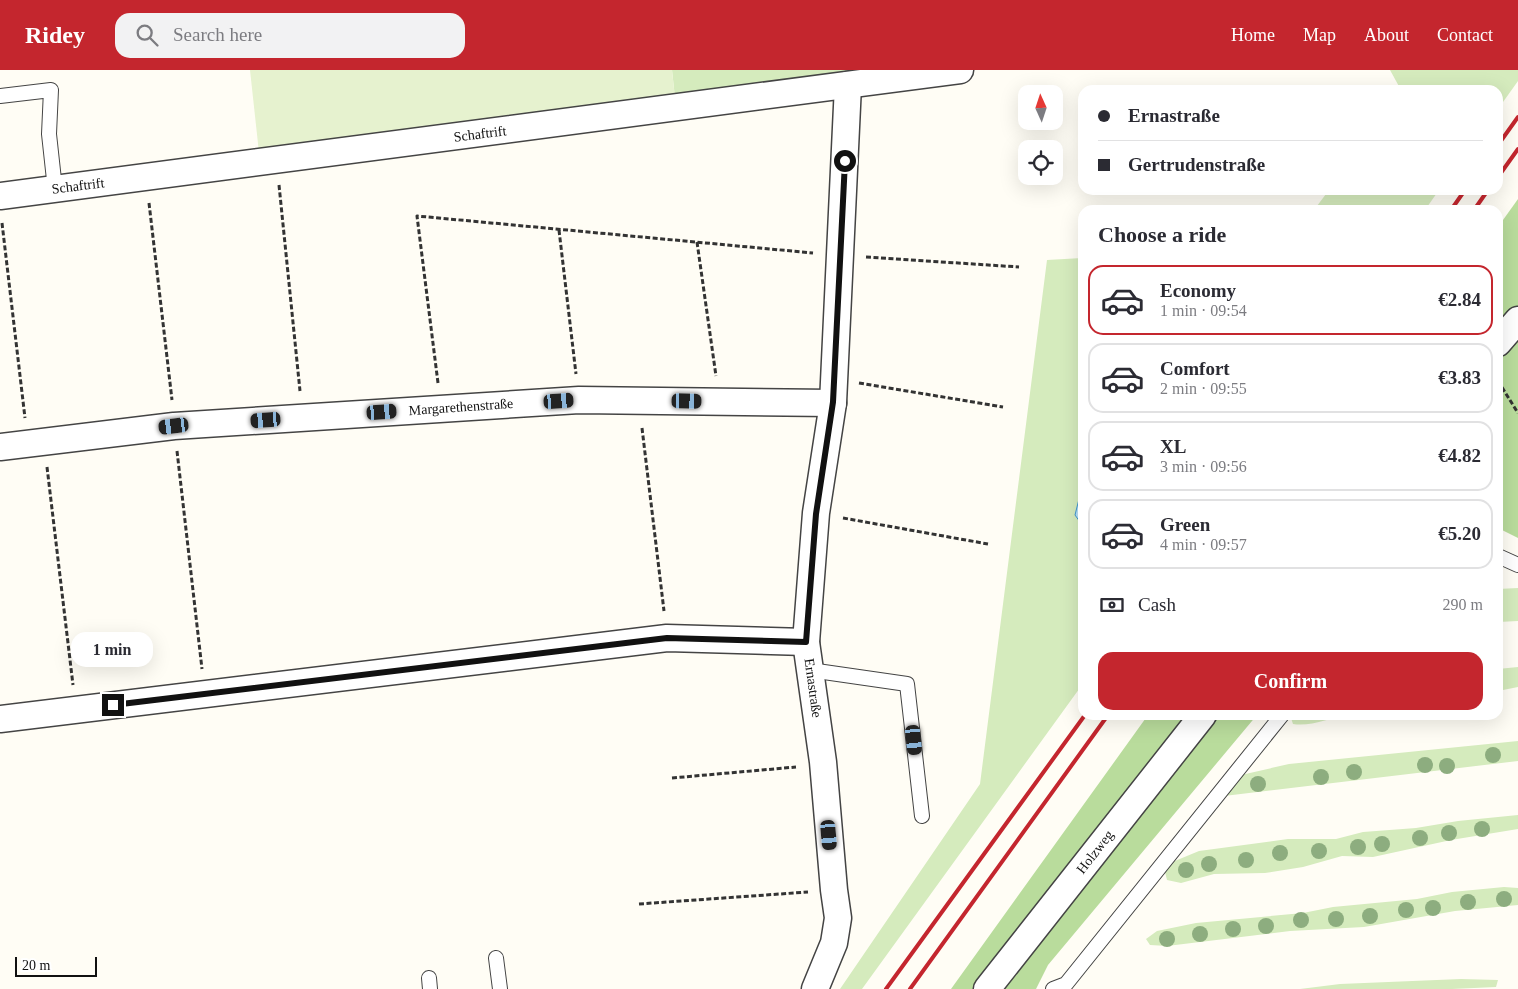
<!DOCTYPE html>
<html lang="en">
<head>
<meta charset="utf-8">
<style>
  :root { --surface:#fff; --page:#f2f2f3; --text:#2b2b33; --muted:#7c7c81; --line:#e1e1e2; --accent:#c4262e }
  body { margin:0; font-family:"Times New Roman",serif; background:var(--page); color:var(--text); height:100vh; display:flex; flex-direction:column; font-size:19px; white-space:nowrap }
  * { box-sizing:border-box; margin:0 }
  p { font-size:16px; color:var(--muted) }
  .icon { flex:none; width:28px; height:28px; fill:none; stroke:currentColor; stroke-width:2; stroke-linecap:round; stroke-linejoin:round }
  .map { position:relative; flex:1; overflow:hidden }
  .panel { position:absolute; left:1078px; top:135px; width:425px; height:515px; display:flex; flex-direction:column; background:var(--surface); border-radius:15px; box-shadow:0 5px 20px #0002 }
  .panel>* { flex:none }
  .hud { position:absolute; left:1078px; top:15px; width:425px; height:110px; border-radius:15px; box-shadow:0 5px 20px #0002; display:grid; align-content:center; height:110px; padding:0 20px; background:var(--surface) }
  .needle { width:32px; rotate:357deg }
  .fabs { position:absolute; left:1018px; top:15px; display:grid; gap:10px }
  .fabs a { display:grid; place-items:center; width:45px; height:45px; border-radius:10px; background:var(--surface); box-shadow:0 5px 20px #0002; font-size:25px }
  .scale { position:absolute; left:15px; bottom:12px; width:82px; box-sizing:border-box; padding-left:5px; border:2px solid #111; border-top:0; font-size:14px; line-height:18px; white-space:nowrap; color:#111; -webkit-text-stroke:4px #fff; paint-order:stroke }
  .end { position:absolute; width:22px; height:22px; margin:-11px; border:6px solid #111; background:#fff; box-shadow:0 0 0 2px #fff }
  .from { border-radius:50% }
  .bubble { position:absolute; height:35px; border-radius:15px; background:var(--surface); box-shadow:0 5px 20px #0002; font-size:16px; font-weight:600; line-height:35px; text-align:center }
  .car { position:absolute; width:15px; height:30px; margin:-15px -8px; border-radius:6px; box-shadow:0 0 4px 1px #0007; background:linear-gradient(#222 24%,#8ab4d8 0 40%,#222 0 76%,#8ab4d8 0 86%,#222 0) }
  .hud b { display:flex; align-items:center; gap:18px; height:48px; font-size:19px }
  .hud b+b { border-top:1px solid var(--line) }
  .hud i { width:12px; height:12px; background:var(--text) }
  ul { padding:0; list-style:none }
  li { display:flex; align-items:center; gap:15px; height:70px; margin:0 10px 8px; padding:0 10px; border:2px solid var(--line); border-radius:15px }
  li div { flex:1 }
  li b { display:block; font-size:19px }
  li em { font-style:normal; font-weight:600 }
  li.current { border-color:var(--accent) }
  li>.icon { width:45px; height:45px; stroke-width:1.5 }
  h2 { padding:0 20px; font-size:22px; line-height:60px }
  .pay { display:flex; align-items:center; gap:12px; height:55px; padding:0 20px; font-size:19px }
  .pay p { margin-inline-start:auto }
  .cta { display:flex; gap:10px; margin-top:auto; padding:10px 20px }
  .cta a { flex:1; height:58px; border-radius:15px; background:var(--accent); color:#fff; font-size:20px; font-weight:600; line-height:58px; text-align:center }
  header { display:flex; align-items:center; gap:30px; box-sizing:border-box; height:70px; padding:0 25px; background:var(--accent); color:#fff }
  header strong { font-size:24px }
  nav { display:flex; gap:28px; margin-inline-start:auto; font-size:18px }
  .search { width:350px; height:45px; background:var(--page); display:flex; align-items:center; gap:12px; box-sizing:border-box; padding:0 18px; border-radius:15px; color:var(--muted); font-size:19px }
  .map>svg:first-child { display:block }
  .green { fill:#d5ebbd }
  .forest { fill:#b9dc9c }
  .pitch { fill:#e6f2cf }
  .water { fill:#b9e0f7; stroke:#3f96cf }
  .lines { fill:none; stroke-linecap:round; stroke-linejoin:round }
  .service-casing { stroke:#444; stroke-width:16 }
  .minor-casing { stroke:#444; stroke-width:29 }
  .path { stroke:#333; stroke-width:3; stroke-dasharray:5 2.5; stroke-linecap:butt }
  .service { stroke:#fff; stroke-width:14 }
  .minor { stroke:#fff; stroke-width:26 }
  .rail { stroke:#c4262e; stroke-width:4 }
  .tree { fill:#8dad7f }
  .route { stroke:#111; stroke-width:6 }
  .labels { text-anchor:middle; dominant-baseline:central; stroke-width:5; stroke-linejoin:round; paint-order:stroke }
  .street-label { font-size:14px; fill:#111; stroke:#fff }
</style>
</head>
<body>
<header>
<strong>Ridey</strong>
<div class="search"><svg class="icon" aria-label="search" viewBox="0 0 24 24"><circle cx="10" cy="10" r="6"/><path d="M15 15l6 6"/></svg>Search here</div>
<nav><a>Home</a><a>Map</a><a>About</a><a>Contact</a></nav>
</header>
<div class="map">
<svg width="1518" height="919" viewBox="0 0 1518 919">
  <rect width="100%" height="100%" fill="#fffdf5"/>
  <g class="green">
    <path d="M672,0H960L676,38Z"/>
    <path d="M1390,0H1518V11L1498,39V20H1401Z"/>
    <path d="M1329,120H1439L1425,140H1314Z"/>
    <path d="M1082,188V615L862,919H840L980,714L1047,190Z"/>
    <path d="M1518,518V551L1498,552V519Z"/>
    <path d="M1518,597V617L1498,621V599Z"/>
    <path d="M1292,645H1347C1329,648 1311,657 1293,654L1291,648Z"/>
    <path d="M1518,671V691L1224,726L1241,705L1289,694Z"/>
    <path d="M1518,745V759L1451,770L1373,787L1342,786L1303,797L1265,803L1214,804L1181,813L1167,810L1165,802L1170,793L1199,781L1288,769H1336L1363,762L1416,758L1458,751Z"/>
    <path d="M1504,817L1518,818V835L1455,841L1364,857L1290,861L1167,876L1150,875L1146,869L1157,861L1196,853L1303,843L1333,837L1417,829L1452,822Z"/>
    <path d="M1461,909L1498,910L1496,917L1452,919H1300L1340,914Z"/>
  </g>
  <g class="forest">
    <path d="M1518,129V468L1498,458V157Z"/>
    <path d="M1148,645H1257L1048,895L1036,919H951Z"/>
  </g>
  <path class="pitch" d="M250,0H672L676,38L260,92Z"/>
  <path class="water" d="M1082,417V451L1080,452L1075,445Z"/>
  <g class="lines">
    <g class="service-casing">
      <g id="service">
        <path d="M0,26L51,20L49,64L55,119"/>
        <path d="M1498,486L1518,495"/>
        <path d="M810,600L907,614L922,746"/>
        <path d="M496,888L500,919"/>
        <path d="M429,908L430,919"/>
        <path d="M1053,919L1066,914L1282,645"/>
      </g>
    </g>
    <g class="minor-casing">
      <g id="minor">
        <path d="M0,126L960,0"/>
        <path d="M1498,273L1518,250"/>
        <path d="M0,377L174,356L579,330L833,333"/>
        <path d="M0,649L667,568L806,572"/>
        <path d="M815,919L834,873L838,848L834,820L823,692L806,572L816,443L833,333L848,15"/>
        <path d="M987,919L1203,645"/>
      </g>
    </g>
    <g class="path">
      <path d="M279,115L300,321"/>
      <path d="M149,133L172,330"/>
      <path d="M2,153L25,348"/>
      <path d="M559,160L576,304"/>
      <path d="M697,172L716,306"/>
      <path d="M866,187L1019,197"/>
      <path d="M1498,311L1518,343"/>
      <path d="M438,313L417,146L813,183"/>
      <path d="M859,313L1003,337"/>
      <path d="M642,358L664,541"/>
      <path d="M177,381L202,599"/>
      <path d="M47,397L73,615"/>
      <path d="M843,448L988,474"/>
      <path d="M672,708L796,697"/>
      <path d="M639,834L808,822"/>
    </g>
    <use href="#service" class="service"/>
    <use href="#minor" class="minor"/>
    <g class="rail">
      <path d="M1498,75L1518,47"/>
      <path d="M1498,107L1518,79"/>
      <path d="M1451,140L1465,120"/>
      <path d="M1474,140L1488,120"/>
      <path d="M886,919L1085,645"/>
      <path d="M910,919L1108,645"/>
    </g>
  </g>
  <g class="tree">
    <circle cx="1493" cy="685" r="8"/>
    <circle cx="1425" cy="695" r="8"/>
    <circle cx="1447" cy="696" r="8"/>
    <circle cx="1354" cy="702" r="8"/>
    <circle cx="1321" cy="707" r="8"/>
    <circle cx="1258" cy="714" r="8"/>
    <circle cx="1482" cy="759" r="8"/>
    <circle cx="1449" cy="763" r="8"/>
    <circle cx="1420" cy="768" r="8"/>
    <circle cx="1382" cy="774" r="8"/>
    <circle cx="1358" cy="777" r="8"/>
    <circle cx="1319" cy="781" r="8"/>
    <circle cx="1280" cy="783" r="8"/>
    <circle cx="1246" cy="790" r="8"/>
    <circle cx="1209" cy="794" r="8"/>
    <circle cx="1186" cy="800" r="8"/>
    <circle cx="1504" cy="829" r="8"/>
    <circle cx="1468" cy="832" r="8"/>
    <circle cx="1433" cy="838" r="8"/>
    <circle cx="1406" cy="840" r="8"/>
    <circle cx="1370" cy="846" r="8"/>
    <circle cx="1336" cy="849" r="8"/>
    <circle cx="1301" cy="850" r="8"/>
    <circle cx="1266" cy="856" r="8"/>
    <circle cx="1233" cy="859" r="8"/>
    <circle cx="1200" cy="864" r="8"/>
    <circle cx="1167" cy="869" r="8"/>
  </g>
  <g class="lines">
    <path class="route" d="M113,635L667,568L806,572L816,444L833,332L845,91"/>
  </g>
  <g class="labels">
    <g class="street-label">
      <text transform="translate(480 64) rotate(-7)">Schaftrift</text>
      <text transform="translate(78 116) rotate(-7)">Schaftrift</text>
      <text transform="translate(461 337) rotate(-4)">Margarethenstraße</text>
      <text transform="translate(813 618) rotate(82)">Ernastraße</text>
      <text transform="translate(1095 782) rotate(-52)">Holzweg</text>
    </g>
  </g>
</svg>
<div class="fabs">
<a><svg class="needle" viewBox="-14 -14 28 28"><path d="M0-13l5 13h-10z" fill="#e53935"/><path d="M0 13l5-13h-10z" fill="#7c7c81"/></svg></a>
<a><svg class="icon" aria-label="locate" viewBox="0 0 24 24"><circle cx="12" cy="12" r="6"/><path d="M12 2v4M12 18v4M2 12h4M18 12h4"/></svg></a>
</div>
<div class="scale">20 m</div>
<i class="end from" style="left:845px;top:91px"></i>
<i class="end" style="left:113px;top:635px"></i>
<div class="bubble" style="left:71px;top:562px;width:82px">1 min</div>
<i class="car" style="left:559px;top:331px;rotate:86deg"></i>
<i class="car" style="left:687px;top:331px;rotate:91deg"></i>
<i class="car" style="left:382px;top:342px;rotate:86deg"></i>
<i class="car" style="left:266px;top:350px;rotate:266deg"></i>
<i class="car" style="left:174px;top:356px;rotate:263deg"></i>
<i class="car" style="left:914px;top:670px;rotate:174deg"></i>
<i class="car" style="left:829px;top:765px;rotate:175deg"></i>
<div class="hud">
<b><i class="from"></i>Ernastraße</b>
<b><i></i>Gertrudenstraße</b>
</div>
<section class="panel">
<h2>Choose a ride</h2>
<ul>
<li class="current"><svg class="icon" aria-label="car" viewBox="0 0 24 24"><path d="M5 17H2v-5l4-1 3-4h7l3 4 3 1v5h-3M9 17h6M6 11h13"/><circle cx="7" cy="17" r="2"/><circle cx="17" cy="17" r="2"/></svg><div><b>Economy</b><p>1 min · 09:54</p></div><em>€2.84</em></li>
<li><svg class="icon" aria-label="car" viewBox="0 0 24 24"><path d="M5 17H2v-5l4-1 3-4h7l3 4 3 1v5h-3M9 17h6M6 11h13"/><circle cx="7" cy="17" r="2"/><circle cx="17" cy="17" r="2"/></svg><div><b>Comfort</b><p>2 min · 09:55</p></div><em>€3.83</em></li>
<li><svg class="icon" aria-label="car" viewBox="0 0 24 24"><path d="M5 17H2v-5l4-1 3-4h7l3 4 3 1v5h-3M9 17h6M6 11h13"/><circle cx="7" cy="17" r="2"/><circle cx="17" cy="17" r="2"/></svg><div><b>XL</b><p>3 min · 09:56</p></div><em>€4.82</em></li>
<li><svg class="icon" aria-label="car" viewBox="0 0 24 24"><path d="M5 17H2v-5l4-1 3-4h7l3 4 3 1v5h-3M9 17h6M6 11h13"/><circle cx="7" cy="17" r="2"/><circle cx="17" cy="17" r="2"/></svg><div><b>Green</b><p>4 min · 09:57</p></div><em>€5.20</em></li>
</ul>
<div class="pay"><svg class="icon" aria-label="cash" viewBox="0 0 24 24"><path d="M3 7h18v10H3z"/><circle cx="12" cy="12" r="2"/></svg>Cash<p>290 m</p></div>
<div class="cta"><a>Confirm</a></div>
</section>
</div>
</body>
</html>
